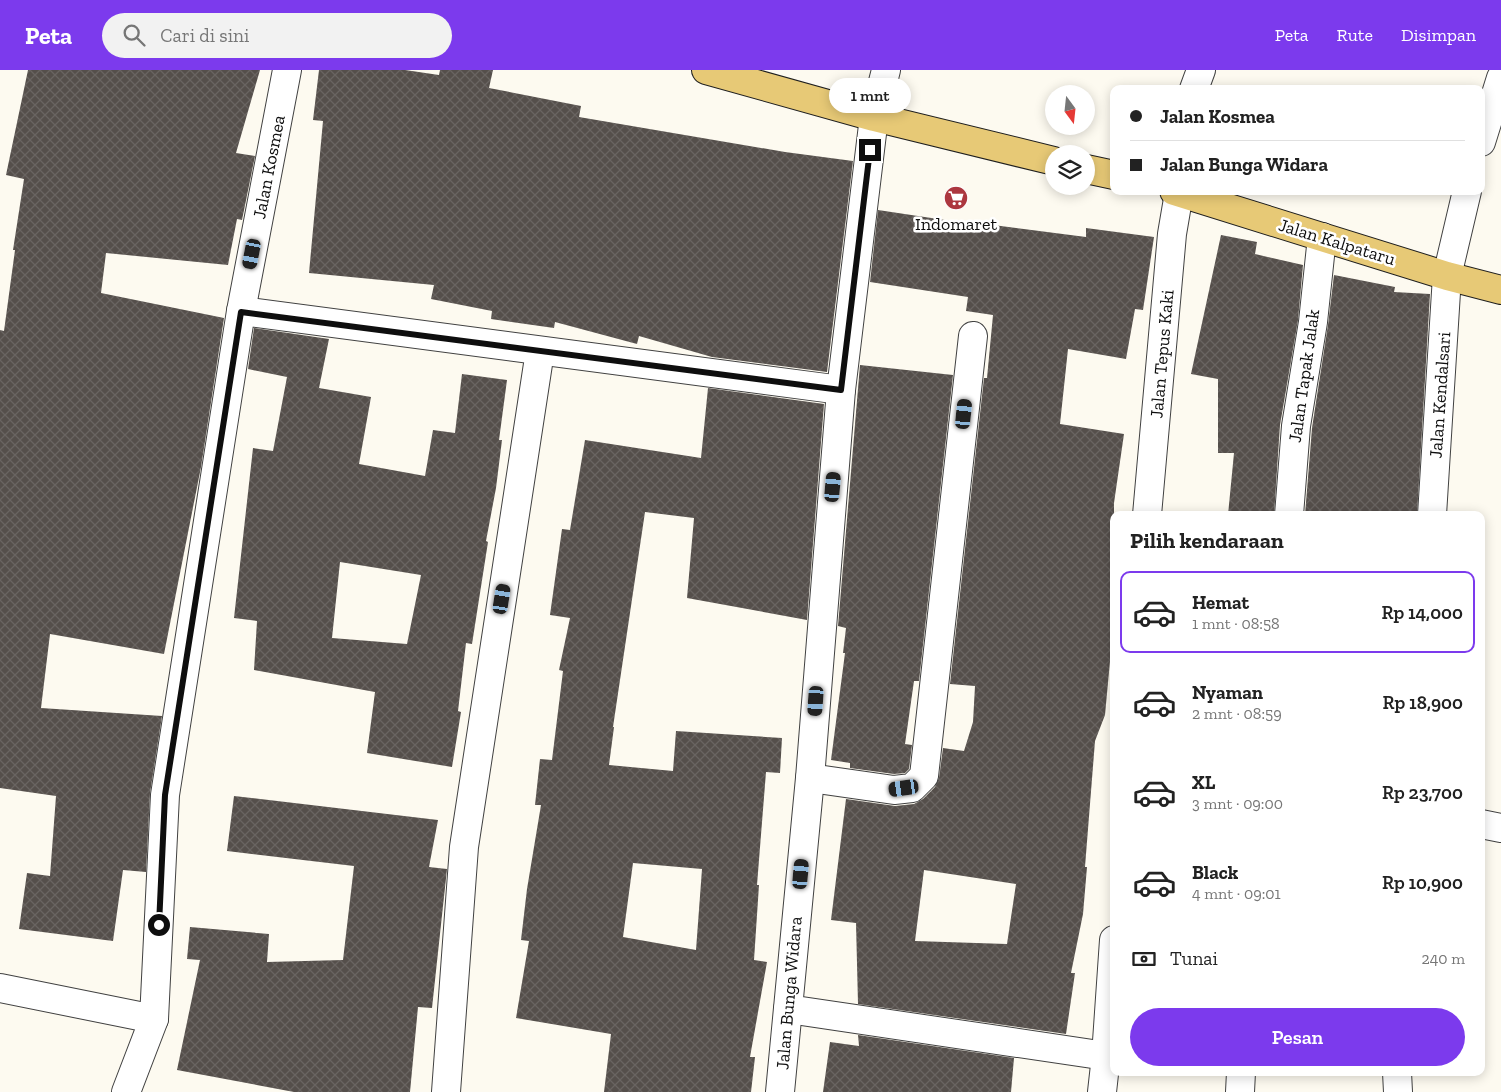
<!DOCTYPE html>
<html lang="id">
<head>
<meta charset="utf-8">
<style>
  :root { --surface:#fff; --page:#f2f2f2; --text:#222; --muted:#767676; --line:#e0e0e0; --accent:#7c3aed }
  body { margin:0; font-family:"Zilla Slab",serif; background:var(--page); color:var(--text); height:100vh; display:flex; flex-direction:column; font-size:19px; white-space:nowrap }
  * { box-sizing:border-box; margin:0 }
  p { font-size:16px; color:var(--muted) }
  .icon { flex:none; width:28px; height:28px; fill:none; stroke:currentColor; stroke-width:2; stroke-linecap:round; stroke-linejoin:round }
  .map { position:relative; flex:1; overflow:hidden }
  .details { position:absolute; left:1110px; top:441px; width:375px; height:565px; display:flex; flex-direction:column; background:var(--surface); border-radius:10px; box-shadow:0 2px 12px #0003 }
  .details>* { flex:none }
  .top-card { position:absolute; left:1110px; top:15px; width:375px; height:110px; border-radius:10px; box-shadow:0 2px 12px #0003; display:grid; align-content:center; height:110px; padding:0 20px; background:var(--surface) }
  .needle { width:32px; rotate:165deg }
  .tools { position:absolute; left:1045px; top:15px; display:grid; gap:10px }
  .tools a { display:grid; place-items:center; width:50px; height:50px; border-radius:50%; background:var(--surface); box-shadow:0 2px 12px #0003; font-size:25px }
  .end { position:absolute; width:22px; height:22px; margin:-11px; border:6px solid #0e0e0e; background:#fff; box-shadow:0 0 0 2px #fff }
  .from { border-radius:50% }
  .bubble { position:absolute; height:35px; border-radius:18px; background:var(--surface); box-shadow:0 2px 12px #0003; font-size:16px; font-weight:600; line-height:35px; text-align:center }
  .car { position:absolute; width:15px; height:30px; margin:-15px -8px; border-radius:6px; box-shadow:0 0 4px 1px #0007; background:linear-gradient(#222 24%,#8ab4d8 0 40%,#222 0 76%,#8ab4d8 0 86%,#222 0) }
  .top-card b { display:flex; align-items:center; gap:18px; height:48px; font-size:19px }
  .top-card b+b { border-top:1px solid var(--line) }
  .top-card i { width:12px; height:12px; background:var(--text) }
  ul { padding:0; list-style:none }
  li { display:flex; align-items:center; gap:15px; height:82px; margin:0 10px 8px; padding:0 10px; border:2px solid transparent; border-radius:10px }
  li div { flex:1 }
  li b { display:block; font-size:19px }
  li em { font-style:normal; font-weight:600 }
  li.current { border-color:var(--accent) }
  li>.icon { width:45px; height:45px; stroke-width:1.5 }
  h2 { padding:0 20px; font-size:22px; line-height:60px }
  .pay { display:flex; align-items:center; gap:12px; height:55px; padding:0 20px; font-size:19px }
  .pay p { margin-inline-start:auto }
  .primary-button { display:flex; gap:10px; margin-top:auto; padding:10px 20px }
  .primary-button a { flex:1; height:58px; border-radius:30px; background:var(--accent); color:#fff; font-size:20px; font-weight:600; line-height:58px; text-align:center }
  header { display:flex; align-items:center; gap:30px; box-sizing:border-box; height:70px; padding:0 25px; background:var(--accent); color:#fff }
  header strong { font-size:24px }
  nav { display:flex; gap:28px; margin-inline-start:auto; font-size:18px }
  .search { width:350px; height:45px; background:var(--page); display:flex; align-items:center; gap:12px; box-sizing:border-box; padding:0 18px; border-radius:28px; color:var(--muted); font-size:19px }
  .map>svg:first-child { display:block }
  .building { fill:url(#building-cross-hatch); fill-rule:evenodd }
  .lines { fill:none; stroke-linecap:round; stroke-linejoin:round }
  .minor-casing { stroke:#414141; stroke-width:30 }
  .primary-casing { stroke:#1f1f1f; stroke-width:30 }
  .minor { stroke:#fff; stroke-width:28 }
  .primary { stroke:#e7c976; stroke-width:28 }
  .route { stroke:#0e0e0e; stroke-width:6 }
  .labels { text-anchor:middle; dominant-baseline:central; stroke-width:5; stroke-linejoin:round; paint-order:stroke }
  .street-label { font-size:18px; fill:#0e0e0e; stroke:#fff }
  .poi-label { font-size:18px; fill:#0e0e0e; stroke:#fff }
</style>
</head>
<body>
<header>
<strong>Peta</strong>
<div class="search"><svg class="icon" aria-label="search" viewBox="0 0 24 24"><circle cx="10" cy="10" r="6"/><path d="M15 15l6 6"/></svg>Cari di sini</div>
<nav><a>Peta</a><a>Rute</a><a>Disimpan</a></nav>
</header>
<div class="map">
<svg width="1501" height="1022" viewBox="0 0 1501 1022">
  <defs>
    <pattern id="building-cross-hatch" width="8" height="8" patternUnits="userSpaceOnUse" patternTransform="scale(1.25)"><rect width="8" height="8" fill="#554f4b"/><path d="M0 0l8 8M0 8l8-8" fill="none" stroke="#696461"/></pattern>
  </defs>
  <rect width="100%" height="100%" fill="#fdfaf0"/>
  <g class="building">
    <path d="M28,0H260L236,83L255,86L242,150L237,149L228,195L106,183L101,223L224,248L201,397L164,584L50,564L41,638L162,646L150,723L146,802L123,800L113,871L19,859L27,803L50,806L56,726L0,718V260L4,261L15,180H13L24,109L6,105Z"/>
    <path d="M319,0H405L439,5L440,0H493L489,18L581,36L579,47L785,82L853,91L827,302L712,287L639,266L637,274L555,252L554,258L491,249L492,241L431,229L434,215L309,203L323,51L313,50Z"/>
    <path d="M878,140L978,155V153L1086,167V158L1154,167L1143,240L1135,239L1126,289L1068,279L1060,354L1124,364L1114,433V548L1105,645L1095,671L1085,797H1087L1083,844L1071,903H1075L1066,964L858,934L856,853L831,850L846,729L895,736L914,734L923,729L935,717L939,708L943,678L964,681L973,652L975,616L950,614L984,308H987L993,245L966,241L968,227L870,212ZM924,800L1016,814L1007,874L915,871Z"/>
    <path d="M1221,165L1257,172L1255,184L1303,195L1298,250L1280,355L1274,445H1228L1234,383H1218V309L1191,304Z"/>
    <path d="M1334,205L1395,217L1394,222L1430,224L1417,445H1305L1312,358L1328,255Z"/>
    <path d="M254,258L329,269L319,318L371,327L359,394L425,406L433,360L455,363L462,304L507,310L499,370H502L496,418L486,471L488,472L472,574L466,573L458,641L461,642L452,697L367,683L375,622L254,600L257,551L234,548L253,378L273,381L287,307L248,299ZM340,492L421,505L407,574L332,568Z"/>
    <path d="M860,295L953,305L919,611H914L905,674L912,675L909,699L905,703L894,704L850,698V693L831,690L845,583H843L846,558L838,556Z"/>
    <path d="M708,318L824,334L807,550L687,528L694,448L645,442L613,657H614L609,695L673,701L676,661L782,668L780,703L766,702L757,815H759L754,890L767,892L750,987H755L751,1022H604L611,964L516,948L529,871L521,870L527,819L541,735H535L540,689L552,690L563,601L559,600L570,548L550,545L562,459L570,460L585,370L701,388ZM633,793L702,799L696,880L623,867Z"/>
    <path d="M234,726L438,750L429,797L447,799L432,938L418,937L410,1022H294L177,1000L200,890L187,889L190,857L269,864L267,892L343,890L354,796L227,781Z"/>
    <path d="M858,965L1014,988L1011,1022H823L830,972L859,976Z"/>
  </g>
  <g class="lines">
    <g class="minor-casing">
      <g id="minor">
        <path d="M1194,19L1201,0"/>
        <path d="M1481,72L1501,8"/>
        <path d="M241,241L841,320"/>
        <path d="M1147,445L1172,164L1179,123"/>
        <path d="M1289,445L1296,356L1313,252L1322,167"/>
        <path d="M1432,445L1447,206L1467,121"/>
        <path d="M810,708L894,720L912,718L924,706L973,266"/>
        <path d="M1481,754L1501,758"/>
        <path d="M0,918L154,949"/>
        <path d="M788,939L1106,986"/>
        <path d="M1397,1002L1398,1022"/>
        <path d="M126,1022L154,949L165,725L241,241L287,0"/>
        <path d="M446,1022L464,777L540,281"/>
        <path d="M780,1022L810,708L841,320L874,47L886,0"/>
        <path d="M1102,1022L1106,986L1114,870"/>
        <path d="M1240,1022L1241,1002"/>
      </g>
    </g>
    <g class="primary-casing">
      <g id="primary">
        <path d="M706,0L874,47L1054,91"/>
        <path d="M1086,99L1114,105"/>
        <path d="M1174,121L1447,206L1501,220"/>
      </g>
    </g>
    <use href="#minor" class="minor"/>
    <use href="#primary" class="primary"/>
  </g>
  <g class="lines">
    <path class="route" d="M159,855L165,725L241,242L841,320L870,80"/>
  </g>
  <defs>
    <g id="supermarket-disc" transform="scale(1.25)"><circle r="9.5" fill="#ac373f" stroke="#fff"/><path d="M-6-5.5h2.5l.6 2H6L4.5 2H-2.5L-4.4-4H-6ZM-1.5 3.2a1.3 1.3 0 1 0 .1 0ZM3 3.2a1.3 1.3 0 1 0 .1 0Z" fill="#fff"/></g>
  </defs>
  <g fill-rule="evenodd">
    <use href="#supermarket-disc" x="956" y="128"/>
  </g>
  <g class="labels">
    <g class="street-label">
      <text transform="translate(269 97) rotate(-79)">Jalan Kosmea</text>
      <text transform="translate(1337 172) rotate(17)">Jalan Kalpataru</text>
      <text transform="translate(1162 284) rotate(-85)">Jalan Tepus Kaki</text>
      <text transform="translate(1304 306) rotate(-82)">Jalan Tapak Jalak</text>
      <text transform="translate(1440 325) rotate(-86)">Jalan Kendalsari</text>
      <text transform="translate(789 923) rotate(-85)">Jalan Bunga Widara</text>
    </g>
    <g class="poi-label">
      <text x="956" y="154">Indomaret</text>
    </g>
  </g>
</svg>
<div class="tools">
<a><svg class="needle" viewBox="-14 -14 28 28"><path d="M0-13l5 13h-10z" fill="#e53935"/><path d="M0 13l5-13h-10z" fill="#767676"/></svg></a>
<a><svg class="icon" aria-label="layers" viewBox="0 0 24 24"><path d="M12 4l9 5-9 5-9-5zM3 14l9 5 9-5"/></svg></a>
</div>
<i class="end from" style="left:159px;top:855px"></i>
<i class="end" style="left:870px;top:80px"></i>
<div class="bubble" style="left:829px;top:8px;width:82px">1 mnt</div>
<i class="car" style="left:252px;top:184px;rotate:191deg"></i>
<i class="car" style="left:964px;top:344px;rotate:6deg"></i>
<i class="car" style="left:833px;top:417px;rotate:5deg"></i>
<i class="car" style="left:502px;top:529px;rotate:9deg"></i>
<i class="car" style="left:816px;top:631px;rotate:184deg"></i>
<i class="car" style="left:904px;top:718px;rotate:262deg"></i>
<i class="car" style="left:801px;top:804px;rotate:5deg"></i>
<div class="top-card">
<b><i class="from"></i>Jalan Kosmea</b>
<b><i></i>Jalan Bunga Widara</b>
</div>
<section class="details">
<h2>Pilih kendaraan</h2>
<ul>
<li class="current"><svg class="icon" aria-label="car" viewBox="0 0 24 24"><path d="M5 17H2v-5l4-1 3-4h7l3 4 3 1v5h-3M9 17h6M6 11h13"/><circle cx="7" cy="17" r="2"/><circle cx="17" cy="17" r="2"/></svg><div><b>Hemat</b><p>1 mnt · 08:58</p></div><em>Rp 14,000</em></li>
<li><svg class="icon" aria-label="car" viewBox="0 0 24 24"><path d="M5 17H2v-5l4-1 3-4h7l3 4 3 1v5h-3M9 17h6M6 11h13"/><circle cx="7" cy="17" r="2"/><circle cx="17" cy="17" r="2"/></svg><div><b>Nyaman</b><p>2 mnt · 08:59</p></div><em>Rp 18,900</em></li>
<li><svg class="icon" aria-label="car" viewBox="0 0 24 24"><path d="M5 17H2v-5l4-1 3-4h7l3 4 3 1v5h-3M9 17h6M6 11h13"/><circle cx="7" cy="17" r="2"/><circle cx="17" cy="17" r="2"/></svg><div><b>XL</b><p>3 mnt · 09:00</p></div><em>Rp 23,700</em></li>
<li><svg class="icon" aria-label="car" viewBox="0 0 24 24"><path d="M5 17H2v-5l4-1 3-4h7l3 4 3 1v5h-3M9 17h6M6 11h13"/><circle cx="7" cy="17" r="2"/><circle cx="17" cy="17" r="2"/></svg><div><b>Black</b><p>4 mnt · 09:01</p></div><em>Rp 10,900</em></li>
</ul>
<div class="pay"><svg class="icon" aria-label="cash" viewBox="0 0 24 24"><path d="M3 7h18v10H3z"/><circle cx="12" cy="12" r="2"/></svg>Tunai<p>240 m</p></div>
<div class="primary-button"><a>Pesan</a></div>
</section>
</div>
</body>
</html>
